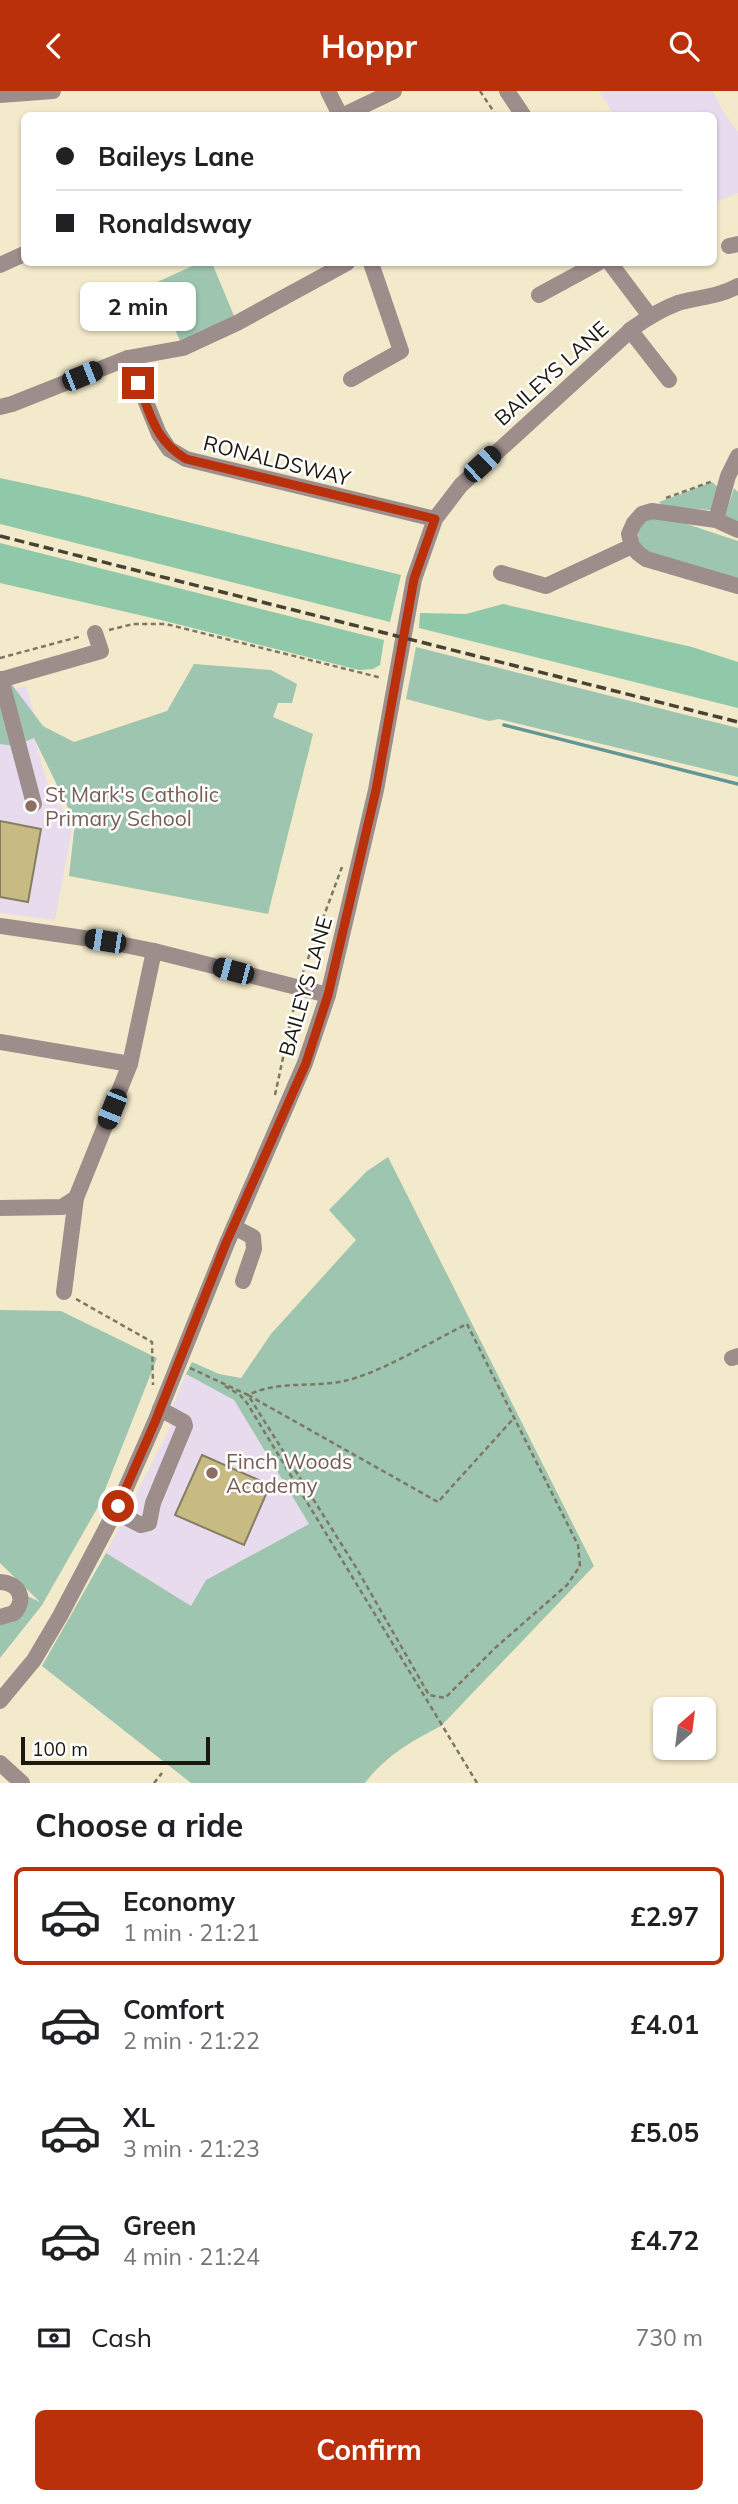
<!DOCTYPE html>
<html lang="en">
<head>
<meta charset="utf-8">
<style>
  :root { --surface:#fff; --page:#f6f6f6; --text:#202124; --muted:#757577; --line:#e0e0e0; --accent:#ba300a }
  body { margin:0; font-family:Mulish,sans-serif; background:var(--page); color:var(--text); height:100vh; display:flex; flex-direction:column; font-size:26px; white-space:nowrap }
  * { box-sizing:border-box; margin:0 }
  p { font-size:23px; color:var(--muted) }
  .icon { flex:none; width:38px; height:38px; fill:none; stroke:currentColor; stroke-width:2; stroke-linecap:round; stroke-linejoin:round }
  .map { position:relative; height:1692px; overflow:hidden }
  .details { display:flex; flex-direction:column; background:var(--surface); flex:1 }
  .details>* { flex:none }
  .guide { position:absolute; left:21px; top:21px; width:696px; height:154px; border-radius:10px; box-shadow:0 2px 5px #0004; display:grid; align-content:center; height:154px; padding:0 35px; background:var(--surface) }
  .needle { width:46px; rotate:28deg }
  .fabs { position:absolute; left:653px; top:1606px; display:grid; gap:14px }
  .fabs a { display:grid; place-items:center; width:63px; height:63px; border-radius:10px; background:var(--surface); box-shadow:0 2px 5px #0004; font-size:35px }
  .scale { position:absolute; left:21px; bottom:18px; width:189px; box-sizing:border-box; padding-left:7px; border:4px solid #1b180d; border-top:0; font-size:19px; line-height:24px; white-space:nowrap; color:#1b180d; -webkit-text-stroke:5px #fff; paint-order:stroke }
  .end { position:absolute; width:32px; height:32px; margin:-16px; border:9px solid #ba300a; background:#fff; box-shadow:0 0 0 4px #fff }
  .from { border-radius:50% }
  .bubble { position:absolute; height:49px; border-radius:10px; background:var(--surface); box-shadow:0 2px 5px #0004; font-size:23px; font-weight:700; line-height:49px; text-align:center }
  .car { position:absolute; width:21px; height:42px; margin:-21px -10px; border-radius:9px; box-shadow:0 0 5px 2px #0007; background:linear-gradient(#222 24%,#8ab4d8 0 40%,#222 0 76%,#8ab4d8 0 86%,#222 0) }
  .guide b { display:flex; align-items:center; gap:24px; height:66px; font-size:26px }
  .guide b+b { border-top:2px solid var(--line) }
  .guide i { width:18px; height:18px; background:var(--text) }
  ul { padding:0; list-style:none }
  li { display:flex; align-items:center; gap:21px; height:98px; margin:0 14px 10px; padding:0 21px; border:4px solid transparent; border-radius:10px }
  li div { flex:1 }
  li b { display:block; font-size:26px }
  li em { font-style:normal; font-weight:700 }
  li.selected { border-color:var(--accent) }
  li>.icon { width:63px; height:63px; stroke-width:1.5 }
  h2 { padding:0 35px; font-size:32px; line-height:84px }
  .pay { display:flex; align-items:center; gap:18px; height:77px; padding:0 35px; font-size:26px }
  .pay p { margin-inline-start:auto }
  .action { display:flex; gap:14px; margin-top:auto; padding:14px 35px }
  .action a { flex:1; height:80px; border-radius:10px; background:var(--accent); color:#fff; font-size:28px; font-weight:700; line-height:80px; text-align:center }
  header { display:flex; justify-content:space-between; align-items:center; height:91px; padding:0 35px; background:var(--accent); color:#fff; font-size:32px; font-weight:700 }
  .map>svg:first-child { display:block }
  .education { fill:#e8dbee }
  .green { fill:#9dc5af }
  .forest { fill:#8fc9a9 }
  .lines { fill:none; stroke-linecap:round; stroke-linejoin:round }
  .stream { stroke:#629595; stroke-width:3.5 }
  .building { fill:#c8ba83; stroke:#867e62; stroke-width:2 }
  .path { stroke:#7d7864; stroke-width:2.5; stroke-dasharray:5 3.5; stroke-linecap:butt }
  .minor { stroke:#9d8d8b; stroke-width:16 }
  .rail { stroke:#474233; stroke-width:3.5; stroke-dasharray:10 5; stroke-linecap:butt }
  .route { stroke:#ba300a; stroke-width:9 }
  .education-dot { fill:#8d6e63; stroke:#fff; stroke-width:2.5 }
  .labels { text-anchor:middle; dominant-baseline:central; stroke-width:5; stroke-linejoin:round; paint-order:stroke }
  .street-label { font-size:21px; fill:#1b180d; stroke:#fff }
  .education-label { font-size:21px; fill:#785e54; stroke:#fff; text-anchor:start }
</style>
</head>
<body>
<header><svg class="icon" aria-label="back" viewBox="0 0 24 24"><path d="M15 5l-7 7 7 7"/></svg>Hoppr<svg class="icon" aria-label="search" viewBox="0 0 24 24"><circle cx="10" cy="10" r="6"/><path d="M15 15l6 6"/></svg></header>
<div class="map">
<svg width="738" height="1692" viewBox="0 0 738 1692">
  <rect width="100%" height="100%" fill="#f3eacb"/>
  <g class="education">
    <path d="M599,0H713L724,22L738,41V102L714,112V24H614Z"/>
    <path d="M26,595L38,636L35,648L49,698L73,733L55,829L0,822V602Z"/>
    <path d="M186,1283L234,1309L309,1433L206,1489L191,1515L106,1462L173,1331L167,1327Z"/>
  </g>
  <g class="green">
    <path d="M199,172H212L237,232L183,257L155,192Z"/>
    <path d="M712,391L718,396L711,419L664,416L659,411Z"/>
    <path d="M734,397L738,401V431L726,426V422Z"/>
    <path d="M660,424L738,450V488L647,461C635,450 637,444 642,430Z"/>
    <path d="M416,556L738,637V686L499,628L489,630L406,608Z"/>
    <path d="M194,573L271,579L297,593L292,612H278L273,626L313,643L268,823L69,785L75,731L34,647L14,655L0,653V589L7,587L43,635L74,651L167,620Z"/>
    <path d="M388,1066L594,1475L441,1635C413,1649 384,1666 365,1692H191L42,1575L106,1462L191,1515L206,1489L309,1433L234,1309L186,1283L192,1271L219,1283L241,1287L271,1243L356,1149L329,1119L367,1080Z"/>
    <path d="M0,1219L61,1220L157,1267L99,1414L42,1514L0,1567V1524L9,1525L19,1501L40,1511L0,1472Z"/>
  </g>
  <g class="forest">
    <path d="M0,387L79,404L401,484L390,531L0,433Z"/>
    <path d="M0,452L384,549L380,574L373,578L359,579L161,529L0,492Z"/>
    <path d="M503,513L692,556L738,571V617L419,537L420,522L466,523Z"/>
  </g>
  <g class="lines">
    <path class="stream" d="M504,634L738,693"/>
  </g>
  <g class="building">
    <path d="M0,730L41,738L28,811L0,806Z"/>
    <path d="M202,1364L270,1394L244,1454L175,1424Z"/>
  </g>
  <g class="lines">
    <g class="path">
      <path d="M480,0L496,24"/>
      <path d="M666,407L713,390"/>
      <path d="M109,539L133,533H166L382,587"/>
      <path d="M0,567L82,545"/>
      <path d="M302,884L342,776"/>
      <path d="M275,1004L295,911"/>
      <path d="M76,1208L152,1251L153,1294"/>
      <path d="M190,1277L248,1304C279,1289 312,1297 344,1290C381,1282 432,1250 467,1233L578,1454L580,1475L567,1494L495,1557L445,1607L429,1604L357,1478L248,1304L438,1411L514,1327"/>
      <path d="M225,1295L240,1304L247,1312L477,1692"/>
      <path d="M154,1692L162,1682"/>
    </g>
    <g class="minor">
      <path d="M328,0L340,24"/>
      <path d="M507,0L523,24"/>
      <path d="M0,4L53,0"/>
      <path d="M344,24L394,0"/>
      <path d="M729,155L738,153"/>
      <path d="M610,172L650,225"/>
      <path d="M0,174L24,163"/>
      <path d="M539,204L598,172"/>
      <path d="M630,239L669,289"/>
      <path d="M128,267L159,343L169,358L186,368L435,428"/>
      <path d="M351,288L401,260L371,172"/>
      <path d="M0,316L12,313L128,267L183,257L237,232L347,172"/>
      <path d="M716,429L728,385L738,365"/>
      <path d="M738,439L716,429L652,420L642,423L634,432L629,443L632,455L638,462L646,468L738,495"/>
      <path d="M501,482L546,495L632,455"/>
      <path d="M1,588L34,713"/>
      <path d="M0,589L101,560L95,542"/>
      <path d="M0,835L105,850L154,860L328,904"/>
      <path d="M0,951L130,973"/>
      <path d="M0,1117L62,1116L76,1107L130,973L154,860"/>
      <path d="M234,1136L253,1146L254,1158L243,1190"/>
      <path d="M64,1201L76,1107"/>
      <path d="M732,1267L738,1265"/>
      <path d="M115,1421L141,1434L149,1432L153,1412L185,1335L184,1331L160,1318"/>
      <path d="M0,1491C19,1492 27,1508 14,1522L0,1526"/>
      <path d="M0,1610L34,1569L60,1525L118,1415L155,1331L227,1152L305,972L328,904L376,699L414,488L435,428L461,394L633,237C647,227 662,218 678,212C699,206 718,206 738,195"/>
      <path d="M0,1672L22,1692"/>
    </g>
    <path class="rail" d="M0,445L738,631"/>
  </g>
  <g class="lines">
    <path class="route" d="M118,1415L155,1331L226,1152L306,972L328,904L376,699L414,488L435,428L186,368C155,349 151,325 138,292"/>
  </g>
  <g class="education-dot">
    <circle cx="31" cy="715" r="7"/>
    <circle cx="212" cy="1382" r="7"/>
  </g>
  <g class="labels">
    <g class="street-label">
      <text transform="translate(551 282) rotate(-42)">BAILEYS LANE</text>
      <text transform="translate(277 369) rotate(14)">RONALDSWAY</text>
      <text transform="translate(305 895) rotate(-74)">BAILEYS LANE</text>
    </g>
    <g class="education-label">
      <text x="45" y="703">St Mark's Catholic<tspan x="45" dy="24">Primary School</tspan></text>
      <text x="226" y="1370">Finch Woods<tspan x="226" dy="24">Academy</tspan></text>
    </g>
  </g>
</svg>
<div class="fabs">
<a><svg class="needle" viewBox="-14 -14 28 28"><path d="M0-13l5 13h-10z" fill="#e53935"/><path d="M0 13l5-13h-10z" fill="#757577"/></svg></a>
</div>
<div class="scale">100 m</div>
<i class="end from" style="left:118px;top:1415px"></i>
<i class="end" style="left:138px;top:292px"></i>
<div class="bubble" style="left:80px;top:191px;width:116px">2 min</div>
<i class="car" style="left:82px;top:285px;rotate:68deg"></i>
<i class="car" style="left:482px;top:373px;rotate:47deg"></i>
<i class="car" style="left:105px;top:850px;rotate:279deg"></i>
<i class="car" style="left:233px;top:880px;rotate:285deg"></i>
<i class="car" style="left:112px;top:1018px;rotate:202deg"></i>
<div class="guide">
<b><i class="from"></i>Baileys Lane</b>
<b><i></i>Ronaldsway</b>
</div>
</div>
<section class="details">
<h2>Choose a ride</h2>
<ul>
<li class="selected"><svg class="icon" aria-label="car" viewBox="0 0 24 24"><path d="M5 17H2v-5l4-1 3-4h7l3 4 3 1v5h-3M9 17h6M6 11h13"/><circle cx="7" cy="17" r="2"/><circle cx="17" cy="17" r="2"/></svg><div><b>Economy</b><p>1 min · 21:21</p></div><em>£2.97</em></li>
<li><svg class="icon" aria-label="car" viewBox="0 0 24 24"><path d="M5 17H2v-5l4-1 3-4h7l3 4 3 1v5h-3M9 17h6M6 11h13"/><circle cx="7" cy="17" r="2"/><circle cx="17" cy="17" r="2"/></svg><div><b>Comfort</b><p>2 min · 21:22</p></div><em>£4.01</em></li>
<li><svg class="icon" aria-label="car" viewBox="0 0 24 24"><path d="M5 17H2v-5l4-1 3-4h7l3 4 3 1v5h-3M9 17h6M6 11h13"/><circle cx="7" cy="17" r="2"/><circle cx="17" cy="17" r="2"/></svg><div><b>XL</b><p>3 min · 21:23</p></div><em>£5.05</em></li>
<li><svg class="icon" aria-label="car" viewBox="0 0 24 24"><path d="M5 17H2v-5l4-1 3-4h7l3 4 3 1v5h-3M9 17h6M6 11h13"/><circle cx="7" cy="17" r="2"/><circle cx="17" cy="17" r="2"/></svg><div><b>Green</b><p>4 min · 21:24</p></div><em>£4.72</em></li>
</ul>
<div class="pay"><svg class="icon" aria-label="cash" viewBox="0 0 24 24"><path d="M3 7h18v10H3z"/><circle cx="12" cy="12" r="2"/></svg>Cash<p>730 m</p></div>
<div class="action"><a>Confirm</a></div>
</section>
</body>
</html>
